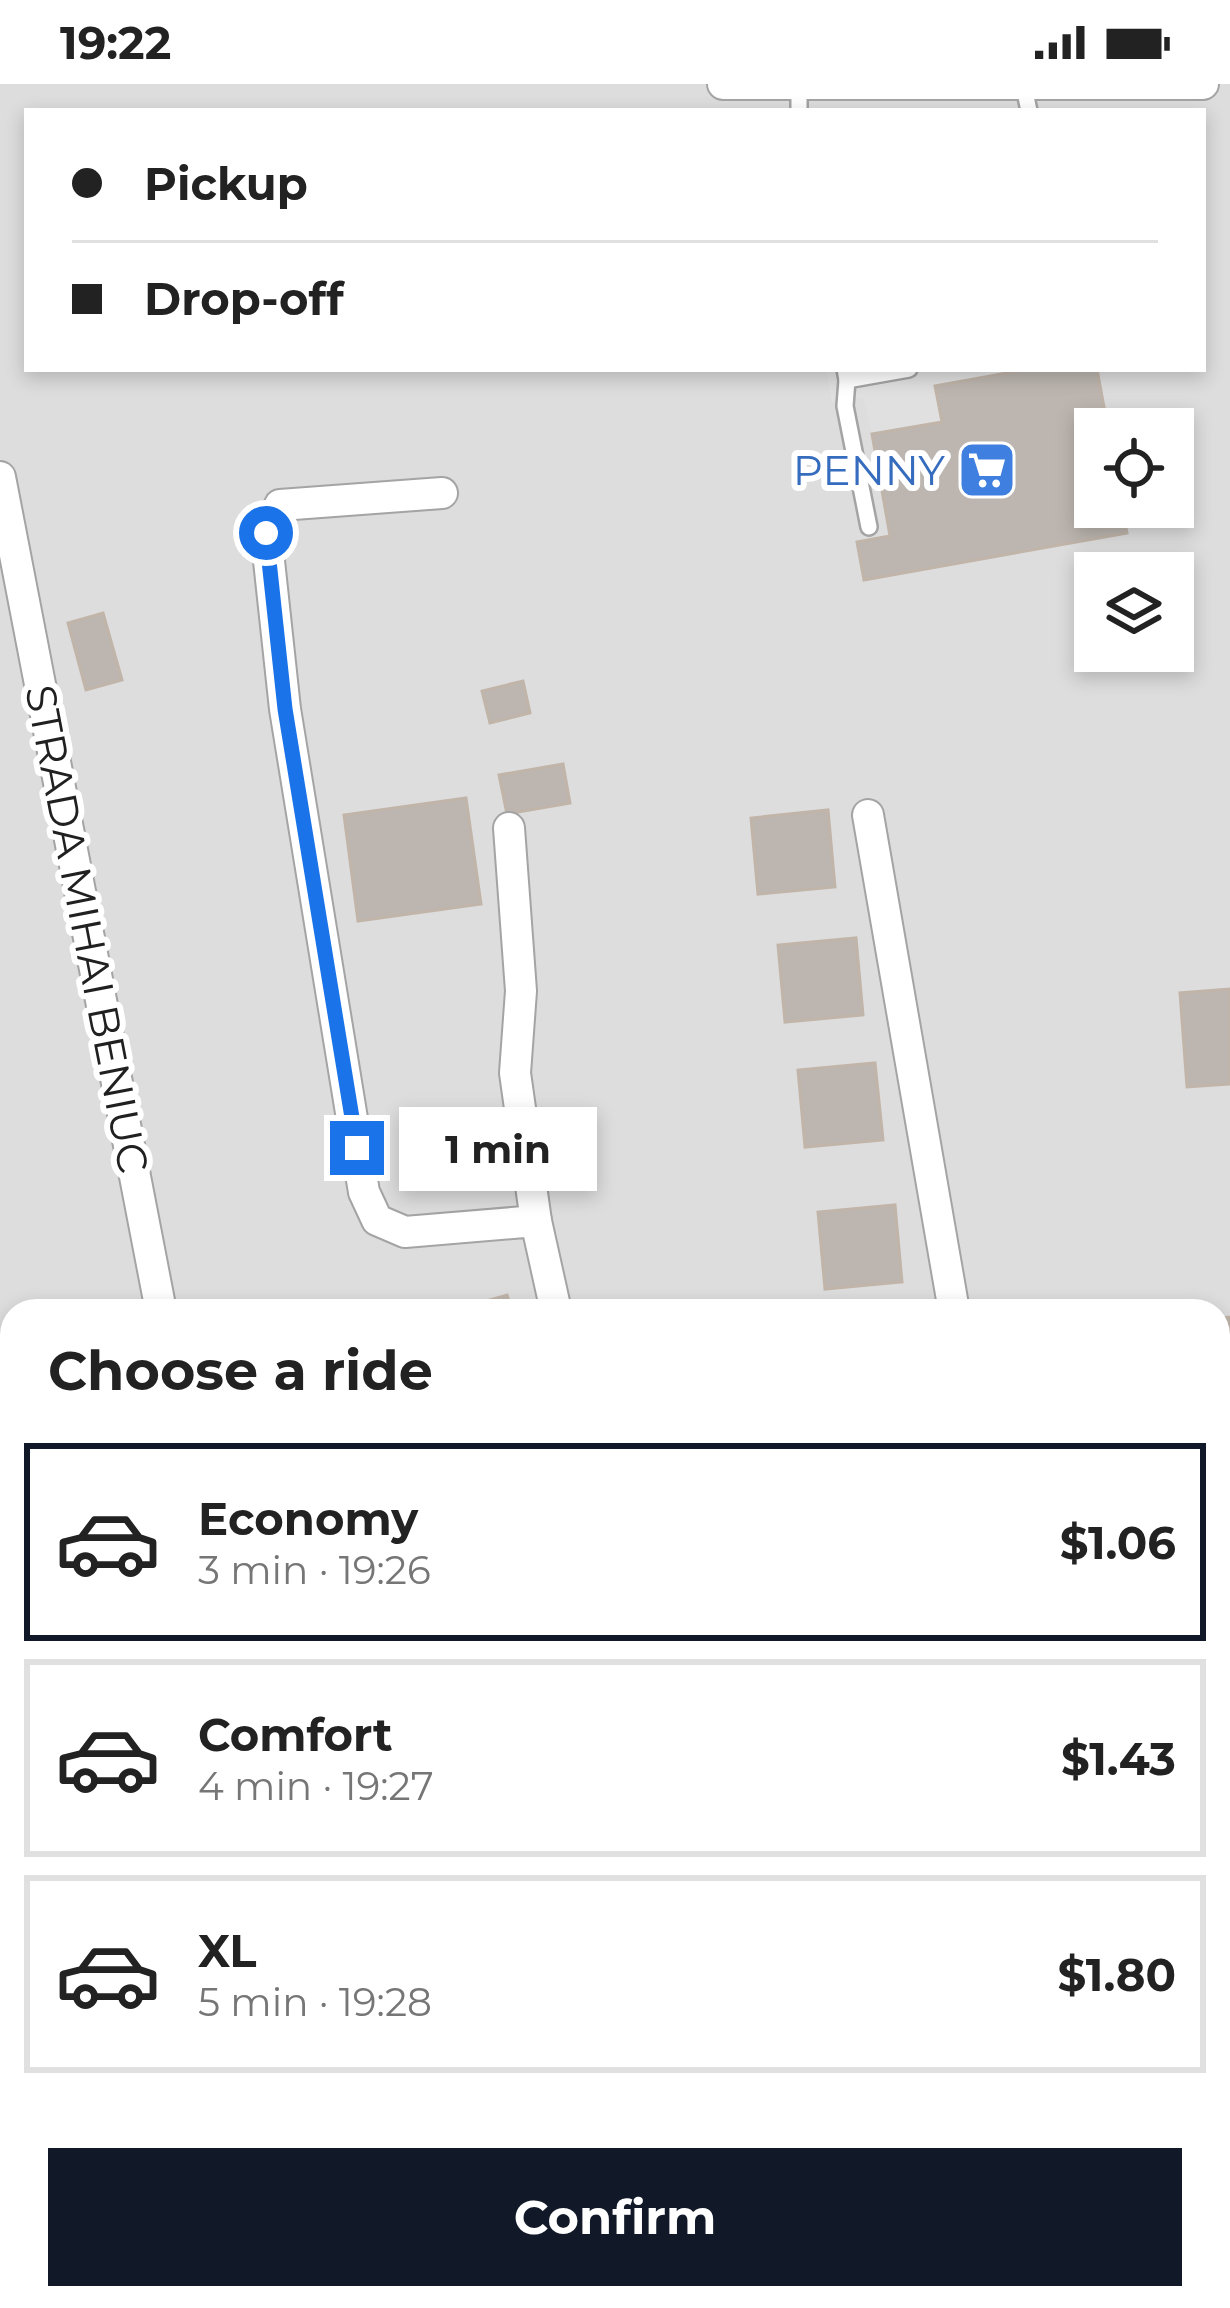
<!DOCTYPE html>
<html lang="en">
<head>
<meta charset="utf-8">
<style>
  :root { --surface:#fff; --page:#f2f2f2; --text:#222; --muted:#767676; --line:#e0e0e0; --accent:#111827 }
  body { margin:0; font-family:Montserrat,sans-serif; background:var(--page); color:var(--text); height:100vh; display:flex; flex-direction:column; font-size:45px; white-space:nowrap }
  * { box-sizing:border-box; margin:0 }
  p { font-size:39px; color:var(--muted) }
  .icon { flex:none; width:66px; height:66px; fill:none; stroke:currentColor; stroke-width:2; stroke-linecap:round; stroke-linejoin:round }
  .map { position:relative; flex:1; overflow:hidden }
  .details { position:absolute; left:0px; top:1215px; width:1230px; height:1011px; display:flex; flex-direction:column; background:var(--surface); border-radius:36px 36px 0 0; box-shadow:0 6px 18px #0003 }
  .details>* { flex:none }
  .guide { position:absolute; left:24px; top:24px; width:1182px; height:264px; border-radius:0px; box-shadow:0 6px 18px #0003; display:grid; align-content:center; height:264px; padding:0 48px; background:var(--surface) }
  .buttons { position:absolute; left:1074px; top:324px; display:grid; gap:24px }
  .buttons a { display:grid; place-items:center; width:120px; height:120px; border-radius:0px; background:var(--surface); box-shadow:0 6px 18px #0003; font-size:60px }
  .end { position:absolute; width:54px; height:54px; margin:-27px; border:15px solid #1a73e8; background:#fff; box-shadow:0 0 0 6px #fff }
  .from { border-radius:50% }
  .bubble { position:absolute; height:84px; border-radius:0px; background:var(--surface); box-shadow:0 6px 18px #0003; font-size:39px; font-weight:700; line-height:84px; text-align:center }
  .guide b { display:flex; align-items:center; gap:42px; height:114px; font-size:45px }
  .guide b+b { border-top:3px solid var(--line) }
  .guide i { width:30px; height:30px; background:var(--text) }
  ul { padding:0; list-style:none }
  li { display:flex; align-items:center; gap:36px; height:198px; margin:0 24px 18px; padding:0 24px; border:6px solid var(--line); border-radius:0px }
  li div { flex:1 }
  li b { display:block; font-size:45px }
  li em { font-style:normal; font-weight:700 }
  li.current { border-color:var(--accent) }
  li>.icon { width:108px; height:108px; stroke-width:1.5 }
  h2 { padding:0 48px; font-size:54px; line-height:144px }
  .primary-button { display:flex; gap:24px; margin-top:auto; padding:24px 48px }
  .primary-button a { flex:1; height:138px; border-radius:0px; background:var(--accent); color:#fff; font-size:48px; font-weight:700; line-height:138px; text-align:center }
  .status { display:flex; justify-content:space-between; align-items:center; height:84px; padding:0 60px; background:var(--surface); direction:ltr }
  .status svg { height:33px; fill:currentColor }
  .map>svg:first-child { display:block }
  .residential { fill:#dedddd; fill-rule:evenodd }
  .parking { fill:#e0e0e0 }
  .building { fill:#bdb6b0; stroke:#c1b5aa; stroke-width:3 }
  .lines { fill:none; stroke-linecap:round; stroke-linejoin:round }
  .service-casing { stroke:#a4a4a4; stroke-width:20 }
  .minor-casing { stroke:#a4a4a4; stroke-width:34 }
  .service { stroke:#fff; stroke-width:15 }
  .minor { stroke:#fff; stroke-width:30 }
  .route { stroke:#1a73e8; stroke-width:15 }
  .labels { text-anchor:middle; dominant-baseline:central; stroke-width:12; stroke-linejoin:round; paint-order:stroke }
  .shop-label { font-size:42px; fill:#366cbe; stroke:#fff; text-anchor:end }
  .street-label { font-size:42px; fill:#202020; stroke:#fff }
</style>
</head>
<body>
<div class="status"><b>19:22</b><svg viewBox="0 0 49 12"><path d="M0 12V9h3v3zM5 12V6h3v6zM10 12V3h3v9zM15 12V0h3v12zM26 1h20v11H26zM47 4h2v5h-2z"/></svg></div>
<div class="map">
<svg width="1230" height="2224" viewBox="0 0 1230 2224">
  <rect width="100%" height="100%" fill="#f0ede7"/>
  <path class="residential" d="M0,0H1230V2224H0ZM27,27H1203V285H27ZM1095,345H1173V423H1095ZM1095,489H1173V567H1095ZM12,1227H1218V2214H12Z"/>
  <path class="parking" d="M826,285H1029L936,303L942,338L872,350L863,313L832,318Z"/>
  <g class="building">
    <path d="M1029,285H1097L1108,345H1095V423H1122L1127,449L864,496L857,458L890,452L872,350L942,338L935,302Z"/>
    <path d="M103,529L122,596L86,606L68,539Z"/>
    <path d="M523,597L530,629L490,639L482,607Z"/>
    <path d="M563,680L570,719L507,730L499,691Z"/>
    <path d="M466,714L481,820L358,837L344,731Z"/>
    <path d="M828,726L835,803L758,810L751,734Z"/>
    <path d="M856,854L863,931L785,938L778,861Z"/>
    <path d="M1230,905V1000L1187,1003L1180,909Z"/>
    <path d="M875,979L883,1056L805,1063L798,986Z"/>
    <path d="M895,1121L902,1198L825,1205L818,1128Z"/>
    <path d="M507,1211L512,1227H486L483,1218Z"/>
    <path d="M1230,1233V1295L1218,1296V1235Z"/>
    <path d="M0,1279H5L10,1345L0,1346Z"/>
    <path d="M1218,1416L1230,1531V1556L1218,1557Z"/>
    <path d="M4,1477H12V1556H8Z"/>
    <path d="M12,1823V1900H9L7,1824Z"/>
    <rect x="160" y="2214" width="58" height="10"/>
  </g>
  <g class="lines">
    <g class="service-casing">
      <g id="service">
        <path d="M1024,3L1029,27"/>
        <path d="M799,27V1"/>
        <path d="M845,285L847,296L909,285"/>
        <path d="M847,296L845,322L869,443"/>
      </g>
    </g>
    <g class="minor-casing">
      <g id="minor">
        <path d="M723,0H1203"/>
        <path d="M0,393L161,1227"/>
        <path d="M442,409L280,421L266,449L285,625L364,1108L377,1136L405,1148L536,1137L556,1227"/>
        <path d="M868,731L954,1227"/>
        <path d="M509,744L521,907L515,989L536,1137"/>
        <path d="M1218,1360H1230"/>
        <path d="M0,1434H12"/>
        <path d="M313,2214L314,2224"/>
        <path d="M754,2214L755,2224"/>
      </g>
    </g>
    <use href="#service" class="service"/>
    <use href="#minor" class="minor"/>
  </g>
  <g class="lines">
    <path class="route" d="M266,449L285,625L357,1064"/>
  </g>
  <defs>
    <g id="supermarket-square" transform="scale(3)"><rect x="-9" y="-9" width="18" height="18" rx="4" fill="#3f7fe0" stroke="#fff"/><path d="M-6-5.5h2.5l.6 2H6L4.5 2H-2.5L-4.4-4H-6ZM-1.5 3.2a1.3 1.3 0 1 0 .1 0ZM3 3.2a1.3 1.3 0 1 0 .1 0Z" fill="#fff"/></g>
  </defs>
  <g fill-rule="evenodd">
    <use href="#supermarket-square" x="987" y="386"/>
  </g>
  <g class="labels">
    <g class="shop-label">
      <text x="945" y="386">PENNY</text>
    </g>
    <g class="street-label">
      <text transform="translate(87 845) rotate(79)">STRADA MIHAI BENIUC</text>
    </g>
  </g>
</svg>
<div class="buttons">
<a><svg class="icon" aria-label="locate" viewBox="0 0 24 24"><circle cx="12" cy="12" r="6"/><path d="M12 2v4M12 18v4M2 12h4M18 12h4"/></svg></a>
<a><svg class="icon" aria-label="layers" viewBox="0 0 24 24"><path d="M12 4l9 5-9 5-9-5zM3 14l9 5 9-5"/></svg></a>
</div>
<i class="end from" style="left:266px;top:449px"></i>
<i class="end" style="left:357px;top:1064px"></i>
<div class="bubble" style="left:399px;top:1023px;width:198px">1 min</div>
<div class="guide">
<b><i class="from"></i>Pickup</b>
<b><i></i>Drop-off</b>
</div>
<section class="details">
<h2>Choose a ride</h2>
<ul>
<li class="current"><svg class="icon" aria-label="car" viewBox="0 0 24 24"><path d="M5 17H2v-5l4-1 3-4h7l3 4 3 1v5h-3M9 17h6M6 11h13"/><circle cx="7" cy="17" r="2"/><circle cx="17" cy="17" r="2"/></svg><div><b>Economy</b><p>3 min · 19:26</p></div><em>$1.06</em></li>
<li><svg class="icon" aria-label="car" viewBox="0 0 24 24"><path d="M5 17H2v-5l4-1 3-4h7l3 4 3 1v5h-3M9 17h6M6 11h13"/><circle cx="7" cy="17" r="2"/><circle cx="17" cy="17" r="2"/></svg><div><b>Comfort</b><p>4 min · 19:27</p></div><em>$1.43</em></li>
<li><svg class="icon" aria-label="car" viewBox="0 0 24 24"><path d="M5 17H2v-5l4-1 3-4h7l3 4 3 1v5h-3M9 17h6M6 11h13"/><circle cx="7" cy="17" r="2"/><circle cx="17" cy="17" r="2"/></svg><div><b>XL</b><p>5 min · 19:28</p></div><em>$1.80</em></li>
</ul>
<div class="primary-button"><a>Confirm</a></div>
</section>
</div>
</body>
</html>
